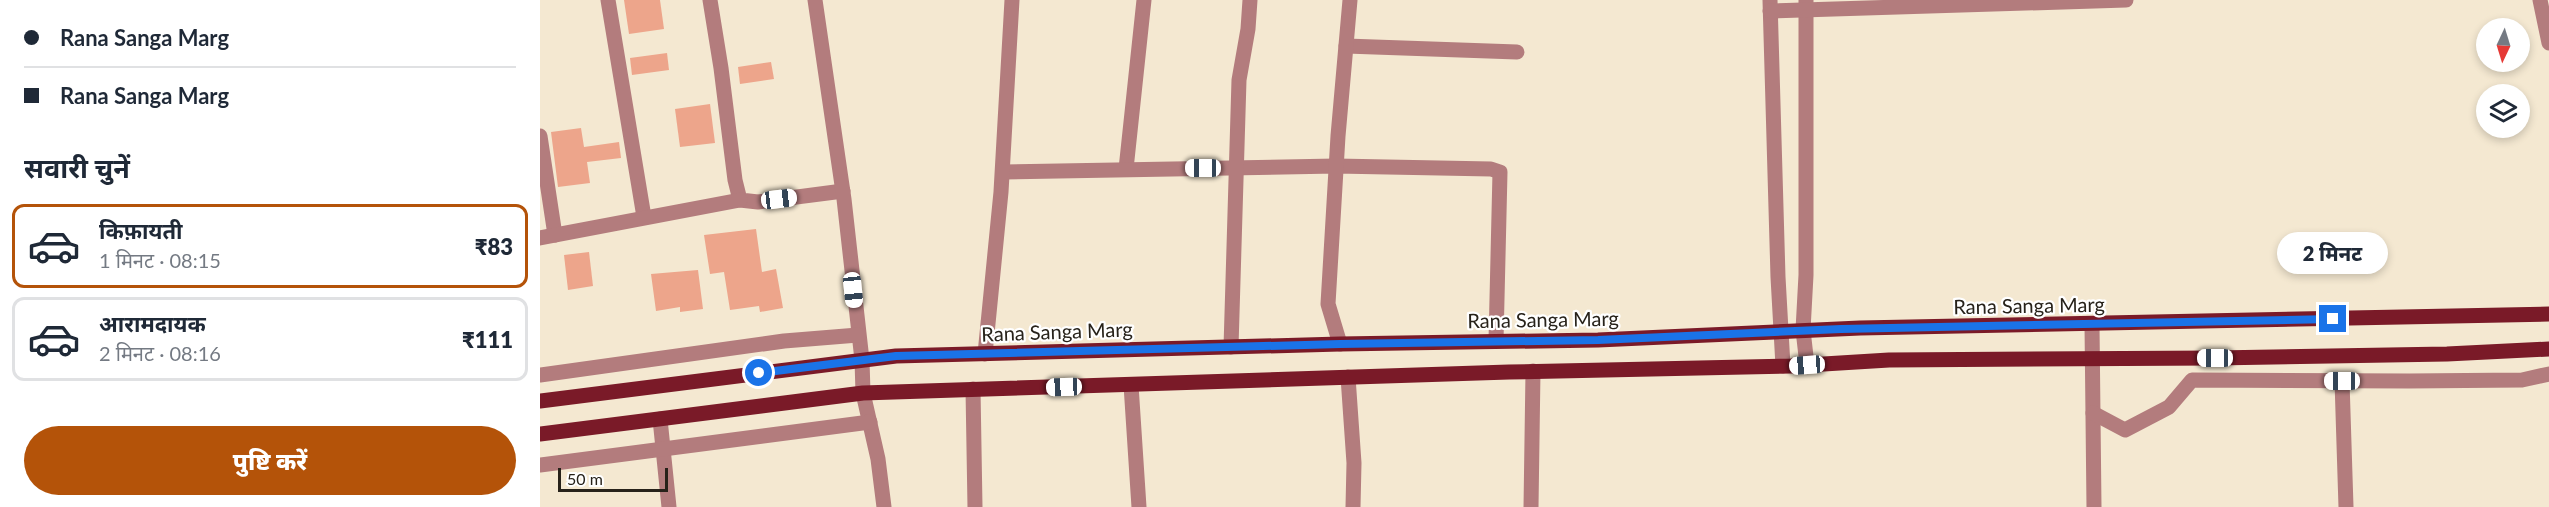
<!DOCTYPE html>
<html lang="hi">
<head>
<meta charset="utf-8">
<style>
  :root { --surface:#fff; --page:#f6f6f7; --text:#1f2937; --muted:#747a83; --line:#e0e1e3; --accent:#b45309 }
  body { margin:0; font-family:Lato,"Noto Sans Devanagari",sans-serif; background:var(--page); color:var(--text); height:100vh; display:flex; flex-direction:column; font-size:22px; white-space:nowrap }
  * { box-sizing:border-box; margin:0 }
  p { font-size:20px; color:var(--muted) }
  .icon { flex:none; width:33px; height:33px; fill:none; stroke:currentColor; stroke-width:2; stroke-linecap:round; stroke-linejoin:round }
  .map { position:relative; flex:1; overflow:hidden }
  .panel { display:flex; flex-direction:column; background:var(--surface); width:540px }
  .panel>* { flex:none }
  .guide { display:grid; align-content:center; height:132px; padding:0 24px; background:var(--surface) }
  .needle { width:39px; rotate:184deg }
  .fabs { position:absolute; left:1936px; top:18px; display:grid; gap:12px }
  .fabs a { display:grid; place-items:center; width:54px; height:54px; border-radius:50%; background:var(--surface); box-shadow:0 3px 9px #0003; font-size:30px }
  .scale { position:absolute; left:18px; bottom:15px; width:110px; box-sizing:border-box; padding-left:6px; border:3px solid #27221a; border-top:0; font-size:16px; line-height:21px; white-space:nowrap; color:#27221a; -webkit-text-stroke:4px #fff; paint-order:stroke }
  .end { position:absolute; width:27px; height:27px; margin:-14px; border:8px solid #1a73e8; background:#fff; box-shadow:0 0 0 3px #fff }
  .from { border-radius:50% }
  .bubble { position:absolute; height:42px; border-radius:21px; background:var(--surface); box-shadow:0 3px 9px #0003; font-size:20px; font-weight:800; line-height:42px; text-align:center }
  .car { position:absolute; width:18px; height:36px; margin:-18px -9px; border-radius:8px; box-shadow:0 0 4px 2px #0007; background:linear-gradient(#fff 24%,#345 0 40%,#fff 0 76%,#345 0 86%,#fff 0) }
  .guide b { display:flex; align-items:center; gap:21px; height:57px; font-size:22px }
  .guide b+b { border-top:2px solid var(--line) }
  .guide i { width:15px; height:15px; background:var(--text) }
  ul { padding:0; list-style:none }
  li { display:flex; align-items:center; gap:18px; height:84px; margin:0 12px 9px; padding:0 12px; border:3px solid var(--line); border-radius:12px }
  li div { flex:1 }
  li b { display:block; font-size:22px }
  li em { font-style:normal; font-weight:800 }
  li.selected { border-color:var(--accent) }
  li>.icon { width:54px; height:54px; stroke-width:1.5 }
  h2 { padding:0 24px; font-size:27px; line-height:72px }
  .button { display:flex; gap:12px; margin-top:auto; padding:12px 24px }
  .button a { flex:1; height:69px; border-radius:36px; background:var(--accent); color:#fff; font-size:24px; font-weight:800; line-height:69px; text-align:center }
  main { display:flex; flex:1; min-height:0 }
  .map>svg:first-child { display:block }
  .building { fill:#eda58b }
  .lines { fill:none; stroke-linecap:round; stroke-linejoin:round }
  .minor { stroke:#b37c7d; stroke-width:15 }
  .major { stroke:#7a1a28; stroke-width:15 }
  .route { stroke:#1a73e8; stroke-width:8 }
  .labels { text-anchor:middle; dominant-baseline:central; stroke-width:4.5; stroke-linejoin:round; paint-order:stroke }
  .street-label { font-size:20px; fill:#27221a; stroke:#fff }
</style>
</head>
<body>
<main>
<section class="panel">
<div class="guide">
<b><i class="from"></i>Rana Sanga Marg</b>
<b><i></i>Rana Sanga Marg</b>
</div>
<h2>सवारी चुनें</h2>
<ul>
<li class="selected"><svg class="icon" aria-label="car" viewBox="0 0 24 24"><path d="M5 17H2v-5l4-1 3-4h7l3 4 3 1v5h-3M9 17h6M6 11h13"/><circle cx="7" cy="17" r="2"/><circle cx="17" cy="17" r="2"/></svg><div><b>किफ़ायती</b><p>1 मिनट · 08:15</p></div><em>₹83</em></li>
<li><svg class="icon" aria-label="car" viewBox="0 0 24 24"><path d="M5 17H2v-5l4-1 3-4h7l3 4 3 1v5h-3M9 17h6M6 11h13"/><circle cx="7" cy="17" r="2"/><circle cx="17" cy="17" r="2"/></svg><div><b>आरामदायक</b><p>2 मिनट · 08:16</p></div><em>₹111</em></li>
</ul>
<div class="button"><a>पुष्टि करें</a></div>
</section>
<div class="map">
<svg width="2009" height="507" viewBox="0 0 2009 507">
  <rect width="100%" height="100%" fill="#f4e8d1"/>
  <g class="building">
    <path d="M84,0H120L124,29L89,34Z"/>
    <path d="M127,53L129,70L92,75L90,58Z"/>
    <path d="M231,62L234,79L200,84L198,67Z"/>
    <path d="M170,104L175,143L140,147L135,109Z"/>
    <path d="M41,128L44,147L79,142L81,158L47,162L50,183L18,187L11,132Z"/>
    <path d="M216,229L222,272L236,269L243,308L220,312L219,306L190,310L184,272L170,274L164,235Z"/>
    <path d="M49,252L53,286L28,290L24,255Z"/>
    <path d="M158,270L163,309L140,312V307L116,311L111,274Z"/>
  </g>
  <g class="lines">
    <g class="minor">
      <path d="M68,0L104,217"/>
      <path d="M170,0L181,68L195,180L200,200L218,202L303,191"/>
      <path d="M275,0L304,199L322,360L323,393L338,459L344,507"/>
      <path d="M1230,0L1238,277L1243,366"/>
      <path d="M1266,0V275L1263,330L1267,365"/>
      <path d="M2000,0L2009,43"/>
      <path d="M1230,11L1586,0"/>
      <path d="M806,46L977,52"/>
      <path d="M0,136L15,235"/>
      <path d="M586,169L604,0"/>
      <path d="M463,172L796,166L951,169L960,172L956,341"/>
      <path d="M0,238L200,200"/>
      <path d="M1552,325L1554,507"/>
      <path d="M800,344L788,304L798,136L810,0"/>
      <path d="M691,347L699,80L708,29L710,0"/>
      <path d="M445,354L461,192L472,0"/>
      <path d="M0,375L244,341L318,335"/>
      <path d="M808,377L814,463L813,507"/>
      <path d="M1802,381L1806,507"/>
      <path d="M591,385L599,507"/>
      <path d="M433,389L435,507"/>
      <path d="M1553,413L1585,430L1629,407L1652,380L1869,381L1982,380L2009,374"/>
      <path d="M120,419L129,507"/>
      <path d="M0,465L330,422"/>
      <path d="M991,507L993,371"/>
    </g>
    <g class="major">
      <path d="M0,401L356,356L800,344L1058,340L1320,328L2009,314"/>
      <path d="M0,434L323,393L969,372L1251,366L1349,360L1675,358L1907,354L2009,349"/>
    </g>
  </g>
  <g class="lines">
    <path class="route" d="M219,373L356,356L800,344L1058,340L1301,329L1793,319"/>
  </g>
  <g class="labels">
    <g class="street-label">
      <text transform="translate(1489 305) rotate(-1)">Rana Sanga Marg</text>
      <text transform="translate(1003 319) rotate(-1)">Rana Sanga Marg</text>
      <text transform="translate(517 331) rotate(-2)">Rana Sanga Marg</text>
    </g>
  </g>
</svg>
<div class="fabs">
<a><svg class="needle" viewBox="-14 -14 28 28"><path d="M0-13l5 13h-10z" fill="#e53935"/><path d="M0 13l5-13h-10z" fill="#747a83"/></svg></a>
<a><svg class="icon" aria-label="layers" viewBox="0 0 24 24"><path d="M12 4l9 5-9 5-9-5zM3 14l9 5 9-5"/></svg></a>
</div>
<div class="scale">50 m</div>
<i class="end from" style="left:219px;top:373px"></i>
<i class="end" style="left:1793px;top:319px"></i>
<div class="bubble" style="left:1737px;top:232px;width:111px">2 मिनट</div>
<i class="car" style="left:663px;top:168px;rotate:270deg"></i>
<i class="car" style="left:239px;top:199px;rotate:83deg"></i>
<i class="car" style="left:313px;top:290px;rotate:174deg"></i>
<i class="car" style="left:1675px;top:358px;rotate:270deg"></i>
<i class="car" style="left:1267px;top:365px;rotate:266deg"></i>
<i class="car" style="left:1802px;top:381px;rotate:270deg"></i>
<i class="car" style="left:524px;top:387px;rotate:268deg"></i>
</div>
</main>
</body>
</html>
